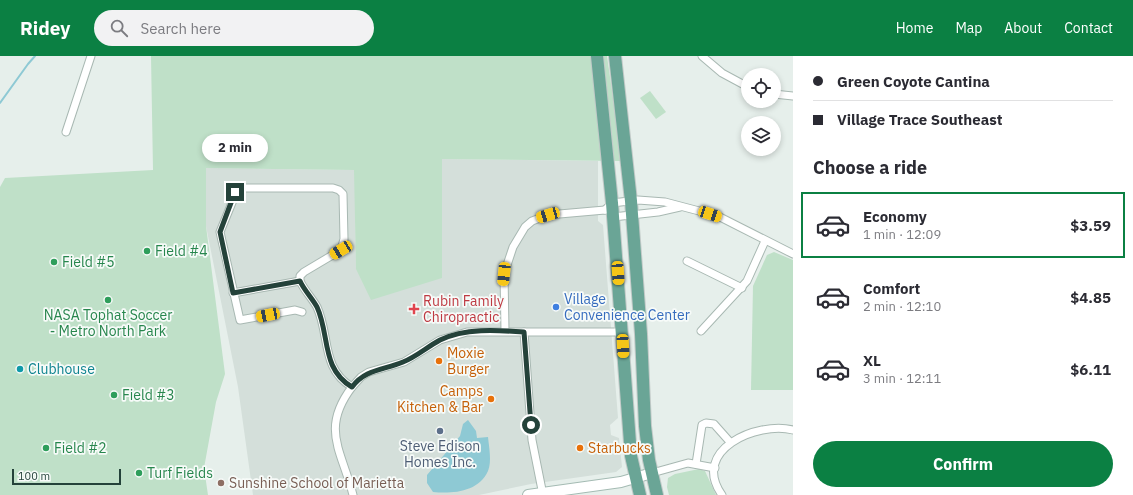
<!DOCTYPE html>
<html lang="en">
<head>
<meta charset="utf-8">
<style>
  :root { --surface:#fff; --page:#f2f2f3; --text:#2b2b33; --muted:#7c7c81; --line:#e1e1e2; --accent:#0b8043 }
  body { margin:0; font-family:"IBM Plex Sans",sans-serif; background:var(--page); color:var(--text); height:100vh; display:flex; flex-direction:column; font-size:15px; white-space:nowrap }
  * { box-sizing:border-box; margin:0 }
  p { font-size:13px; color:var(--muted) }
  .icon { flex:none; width:22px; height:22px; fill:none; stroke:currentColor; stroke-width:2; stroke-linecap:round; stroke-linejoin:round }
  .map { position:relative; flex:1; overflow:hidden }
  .side { display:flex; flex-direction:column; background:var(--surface); width:340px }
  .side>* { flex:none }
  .banner { display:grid; align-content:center; height:88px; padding:0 20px; background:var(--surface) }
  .controls { position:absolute; left:741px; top:12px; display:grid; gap:8px }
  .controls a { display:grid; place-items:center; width:40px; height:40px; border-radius:50%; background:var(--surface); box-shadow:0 2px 6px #0003; font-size:20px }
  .scale { position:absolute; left:12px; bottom:10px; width:109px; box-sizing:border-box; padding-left:4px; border:2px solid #24423a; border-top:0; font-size:11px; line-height:14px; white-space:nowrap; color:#24423a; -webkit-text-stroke:3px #f7fbf9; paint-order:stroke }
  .end { position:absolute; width:18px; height:18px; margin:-9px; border:5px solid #24423a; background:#fff; box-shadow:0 0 0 2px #fff }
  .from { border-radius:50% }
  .bubble { position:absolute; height:28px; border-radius:14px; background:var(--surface); box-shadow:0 2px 6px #0003; font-size:13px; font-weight:700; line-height:28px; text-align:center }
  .car { position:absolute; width:12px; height:24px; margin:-12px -6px; border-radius:5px; box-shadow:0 0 3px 1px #0007; background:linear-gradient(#f5c518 24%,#345 0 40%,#f5c518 0 76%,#345 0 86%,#f5c518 0) }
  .banner b { display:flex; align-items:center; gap:14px; height:38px; font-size:15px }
  .banner b+b { border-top:1px solid var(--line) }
  .banner i { width:10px; height:10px; background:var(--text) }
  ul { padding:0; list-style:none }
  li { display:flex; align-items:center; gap:12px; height:66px; margin:0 8px 6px; padding:0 12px; border:2px solid transparent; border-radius:0px }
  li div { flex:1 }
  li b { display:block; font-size:15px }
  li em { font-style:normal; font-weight:700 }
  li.current { border-color:var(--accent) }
  li>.icon { width:36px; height:36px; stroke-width:1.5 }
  h2 { padding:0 20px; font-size:18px; line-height:48px }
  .action { display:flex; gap:8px; margin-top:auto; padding:8px 20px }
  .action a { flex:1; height:46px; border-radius:24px; background:var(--accent); color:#fff; font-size:16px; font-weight:700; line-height:46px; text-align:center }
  header { display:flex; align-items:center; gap:24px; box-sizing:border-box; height:56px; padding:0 20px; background:var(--accent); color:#fff }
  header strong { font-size:19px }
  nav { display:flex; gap:22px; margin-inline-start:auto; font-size:14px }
  .search { width:280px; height:36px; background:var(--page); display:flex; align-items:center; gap:10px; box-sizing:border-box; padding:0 14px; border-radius:22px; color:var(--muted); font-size:15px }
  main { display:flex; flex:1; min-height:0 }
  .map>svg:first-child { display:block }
  .built { fill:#d4dfda }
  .green { fill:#bfe0c8 }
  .water { fill:#8ec9d4 }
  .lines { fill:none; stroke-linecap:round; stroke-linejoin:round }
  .stream { stroke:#8ec9d4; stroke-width:2 }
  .street-casing { stroke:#a8b8b2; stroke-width:9 }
  .secondary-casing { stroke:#a4bbb3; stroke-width:12 }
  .primary-casing { stroke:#c2cac8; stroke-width:14 }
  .street { stroke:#fff; stroke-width:7 }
  .secondary { stroke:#fff; stroke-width:10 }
  .primary { stroke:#6aa596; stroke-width:12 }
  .route { stroke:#24423a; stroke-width:5 }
  .leisure-dot { fill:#2e9e5b; stroke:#f7fbf9; stroke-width:1.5 }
  .shop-dot { fill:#3f7fe0; stroke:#f7fbf9; stroke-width:1.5 }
  .health-dot { fill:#e0444e; stroke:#f7fbf9; stroke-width:1.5 }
  .food-dot { fill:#e8710a; stroke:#f7fbf9; stroke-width:1.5 }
  .culture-dot { fill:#0f9aa8; stroke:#f7fbf9; stroke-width:1.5 }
  .service-dot { fill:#5c6f8a; stroke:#f7fbf9; stroke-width:1.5 }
  .education-dot { fill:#8d6e63; stroke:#f7fbf9; stroke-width:1.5 }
  .labels { text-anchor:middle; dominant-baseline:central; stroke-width:3.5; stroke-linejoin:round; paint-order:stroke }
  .leisure-label { font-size:14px; fill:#27864d; stroke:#f7fbf9; text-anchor:start }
  .shop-label { font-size:14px; fill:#366cbe; stroke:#f7fbf9; text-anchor:start }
  .health-label { font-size:14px; fill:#be3a42; stroke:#f7fbf9; text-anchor:start }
  .food-label { font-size:14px; fill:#c56008; stroke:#f7fbf9; text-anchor:start }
  .culture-label { font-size:14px; fill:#0d838f; stroke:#f7fbf9; text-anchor:start }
  .service-label { font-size:14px; fill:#4e5e75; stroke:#f7fbf9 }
  .education-label { font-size:14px; fill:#785e54; stroke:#f7fbf9; text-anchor:start }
</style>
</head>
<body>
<header>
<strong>Ridey</strong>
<div class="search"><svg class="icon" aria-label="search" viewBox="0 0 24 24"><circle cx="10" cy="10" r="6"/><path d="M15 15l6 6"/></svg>Search here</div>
<nav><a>Home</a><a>Map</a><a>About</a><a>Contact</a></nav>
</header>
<main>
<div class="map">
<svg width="793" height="439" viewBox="0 0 793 439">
  <rect width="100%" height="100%" fill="#e6efeb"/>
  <path class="built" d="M442,103L598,105V165L603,169L618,362L610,369L611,379L619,382L622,411L616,416L531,428L479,439H253L238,331L206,170V112L355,114L356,213L442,222Z"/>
  <g class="green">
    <path d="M151,0H607L622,105L442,103V222L371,244L356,213L354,114L206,112V170L225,318L216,346L204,412L208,439H0V131L5,122L153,114Z"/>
    <path d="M650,35L666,56L656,63L640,42Z"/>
    <path d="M774,196L793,204V334H751L753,230L767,199Z"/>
    <path d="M699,413L705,415L716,439H669L667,431L668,422L675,418Z"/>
  </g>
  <path class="water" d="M468,364L476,375L477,382L488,381C489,391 492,406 488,415C479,436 452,438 433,436L427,427V419L460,380L463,368Z"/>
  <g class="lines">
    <path class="stream" d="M0,47L28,8L35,0"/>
    <g class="street-casing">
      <g id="street">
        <path d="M702,0L722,17L748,31"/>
        <path d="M774,38L793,40"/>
        <path d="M66,76L91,0"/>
        <path d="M605,154L612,147L638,144L665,146L718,160L793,198"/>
        <path d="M612,160L613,161L658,156L680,151"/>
        <path d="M687,205L742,232"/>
        <path d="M233,237L300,225"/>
        <path d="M302,256L295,254L240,264L220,176L238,132H333L339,134L343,138L344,183L341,194L304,216L300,220V225C304,234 312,242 317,251C330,279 321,313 352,331L361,321L369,316L404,306L440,284L467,276H622"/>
        <path d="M505,275L504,218L513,191L525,171L532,165L548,159L605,154"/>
        <path d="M701,275L747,225L765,185"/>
        <path d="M524,276L532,384L543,439"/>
        <path d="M352,331C320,373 342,395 353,439"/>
        <path d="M696,408L702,369L706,367L714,368L730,386"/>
        <path d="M652,417L688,407L715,412"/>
        <path d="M722,439C690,394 757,365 793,374"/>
      </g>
    </g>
    <g class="secondary-casing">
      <path id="secondary" d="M528,439L621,426L652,417"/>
    </g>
    <g class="primary-casing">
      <g id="primary">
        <path d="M597,0L612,147L631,400L640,439"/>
        <path d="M615,0L631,145L641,278L645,370L649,404L657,439"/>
      </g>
    </g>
    <use href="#street" class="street"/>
    <use href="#secondary" class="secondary"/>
    <use href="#primary" class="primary"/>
  </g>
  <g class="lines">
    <path class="route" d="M235,136L220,176L233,237L300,225C304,234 312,242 317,251C330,279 321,313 352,331C365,313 384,314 403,306C416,301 427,291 440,284C465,272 496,274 524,276L531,369"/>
  </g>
  <g class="leisure-dot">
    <circle cx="147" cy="195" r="4"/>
    <circle cx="54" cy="206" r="4"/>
    <circle cx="108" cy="244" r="4"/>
    <circle cx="114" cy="339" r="4"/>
    <circle cx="46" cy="392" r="4"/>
    <circle cx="139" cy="417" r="4"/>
  </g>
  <circle class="shop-dot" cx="556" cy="251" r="4"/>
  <path class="health-dot" d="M412 247h4v4h4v4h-4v4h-4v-4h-4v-4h4z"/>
  <g class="food-dot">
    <circle cx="439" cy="305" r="4"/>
    <circle cx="491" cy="343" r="4"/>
    <circle cx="580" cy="392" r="4"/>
  </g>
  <circle class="culture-dot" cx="20" cy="313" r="4"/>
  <circle class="service-dot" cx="440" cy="375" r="4"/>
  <circle class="education-dot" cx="221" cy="427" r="4"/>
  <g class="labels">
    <g class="leisure-label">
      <text x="155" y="195">Field #4</text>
      <text x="62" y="206">Field #5</text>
      <text x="108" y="259" text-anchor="middle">NASA Tophat Soccer<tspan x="108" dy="16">- Metro North Park</tspan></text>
      <text x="122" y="339">Field #3</text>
      <text x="54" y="392">Field #2</text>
      <text x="147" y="417">Turf Fields</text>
    </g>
    <g class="shop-label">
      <text x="564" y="243">Village<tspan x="564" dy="16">Convenience Center</tspan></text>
    </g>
    <g class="health-label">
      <text x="423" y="245">Rubin Family<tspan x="423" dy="16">Chiropractic</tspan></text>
    </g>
    <g class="food-label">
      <text x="447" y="297">Moxie<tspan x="447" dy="16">Burger</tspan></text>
      <text x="483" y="335" text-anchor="end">Camps<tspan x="483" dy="16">Kitchen &amp; Bar</tspan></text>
      <text x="588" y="392">Starbucks</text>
    </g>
    <g class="culture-label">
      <text x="28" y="313">Clubhouse</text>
    </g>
    <g class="service-label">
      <text x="440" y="390">Steve Edison<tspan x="440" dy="16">Homes Inc.</tspan></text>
    </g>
    <g class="education-label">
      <text x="229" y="427">Sunshine School of Marietta</text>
    </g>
  </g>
</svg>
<div class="controls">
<a><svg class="icon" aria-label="locate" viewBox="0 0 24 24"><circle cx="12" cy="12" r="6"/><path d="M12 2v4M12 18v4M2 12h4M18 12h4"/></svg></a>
<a><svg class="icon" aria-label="layers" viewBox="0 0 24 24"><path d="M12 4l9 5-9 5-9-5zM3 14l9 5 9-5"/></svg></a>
</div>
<div class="scale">100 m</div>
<i class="end from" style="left:531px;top:369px"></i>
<i class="end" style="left:235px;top:136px"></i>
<div class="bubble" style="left:202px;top:78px;width:66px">2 min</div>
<i class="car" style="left:710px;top:158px;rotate:108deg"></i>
<i class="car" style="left:548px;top:159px;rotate:254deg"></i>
<i class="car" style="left:341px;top:194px;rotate:239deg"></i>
<i class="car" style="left:618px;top:217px;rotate:176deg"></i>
<i class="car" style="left:504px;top:218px;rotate:186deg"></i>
<i class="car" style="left:268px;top:259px;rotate:259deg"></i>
<i class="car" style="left:623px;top:290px;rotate:177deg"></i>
</div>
<section class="side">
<div class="banner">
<b><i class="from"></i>Green Coyote Cantina</b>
<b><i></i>Village Trace Southeast</b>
</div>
<h2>Choose a ride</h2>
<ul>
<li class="current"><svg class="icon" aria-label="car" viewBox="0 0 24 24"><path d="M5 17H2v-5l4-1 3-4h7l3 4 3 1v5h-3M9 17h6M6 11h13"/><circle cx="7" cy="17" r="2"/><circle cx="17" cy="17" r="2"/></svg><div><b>Economy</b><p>1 min · 12:09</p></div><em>$3.59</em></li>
<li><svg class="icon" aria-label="car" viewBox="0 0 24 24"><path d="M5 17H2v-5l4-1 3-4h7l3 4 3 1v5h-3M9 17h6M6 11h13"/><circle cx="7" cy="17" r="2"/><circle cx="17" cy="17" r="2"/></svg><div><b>Comfort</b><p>2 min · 12:10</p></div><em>$4.85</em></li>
<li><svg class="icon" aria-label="car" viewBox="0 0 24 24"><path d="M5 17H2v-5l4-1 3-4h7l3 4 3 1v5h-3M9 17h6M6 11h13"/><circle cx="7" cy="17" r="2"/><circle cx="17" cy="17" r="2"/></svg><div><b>XL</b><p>3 min · 12:11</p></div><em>$6.11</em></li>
</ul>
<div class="action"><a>Confirm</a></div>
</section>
</main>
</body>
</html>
